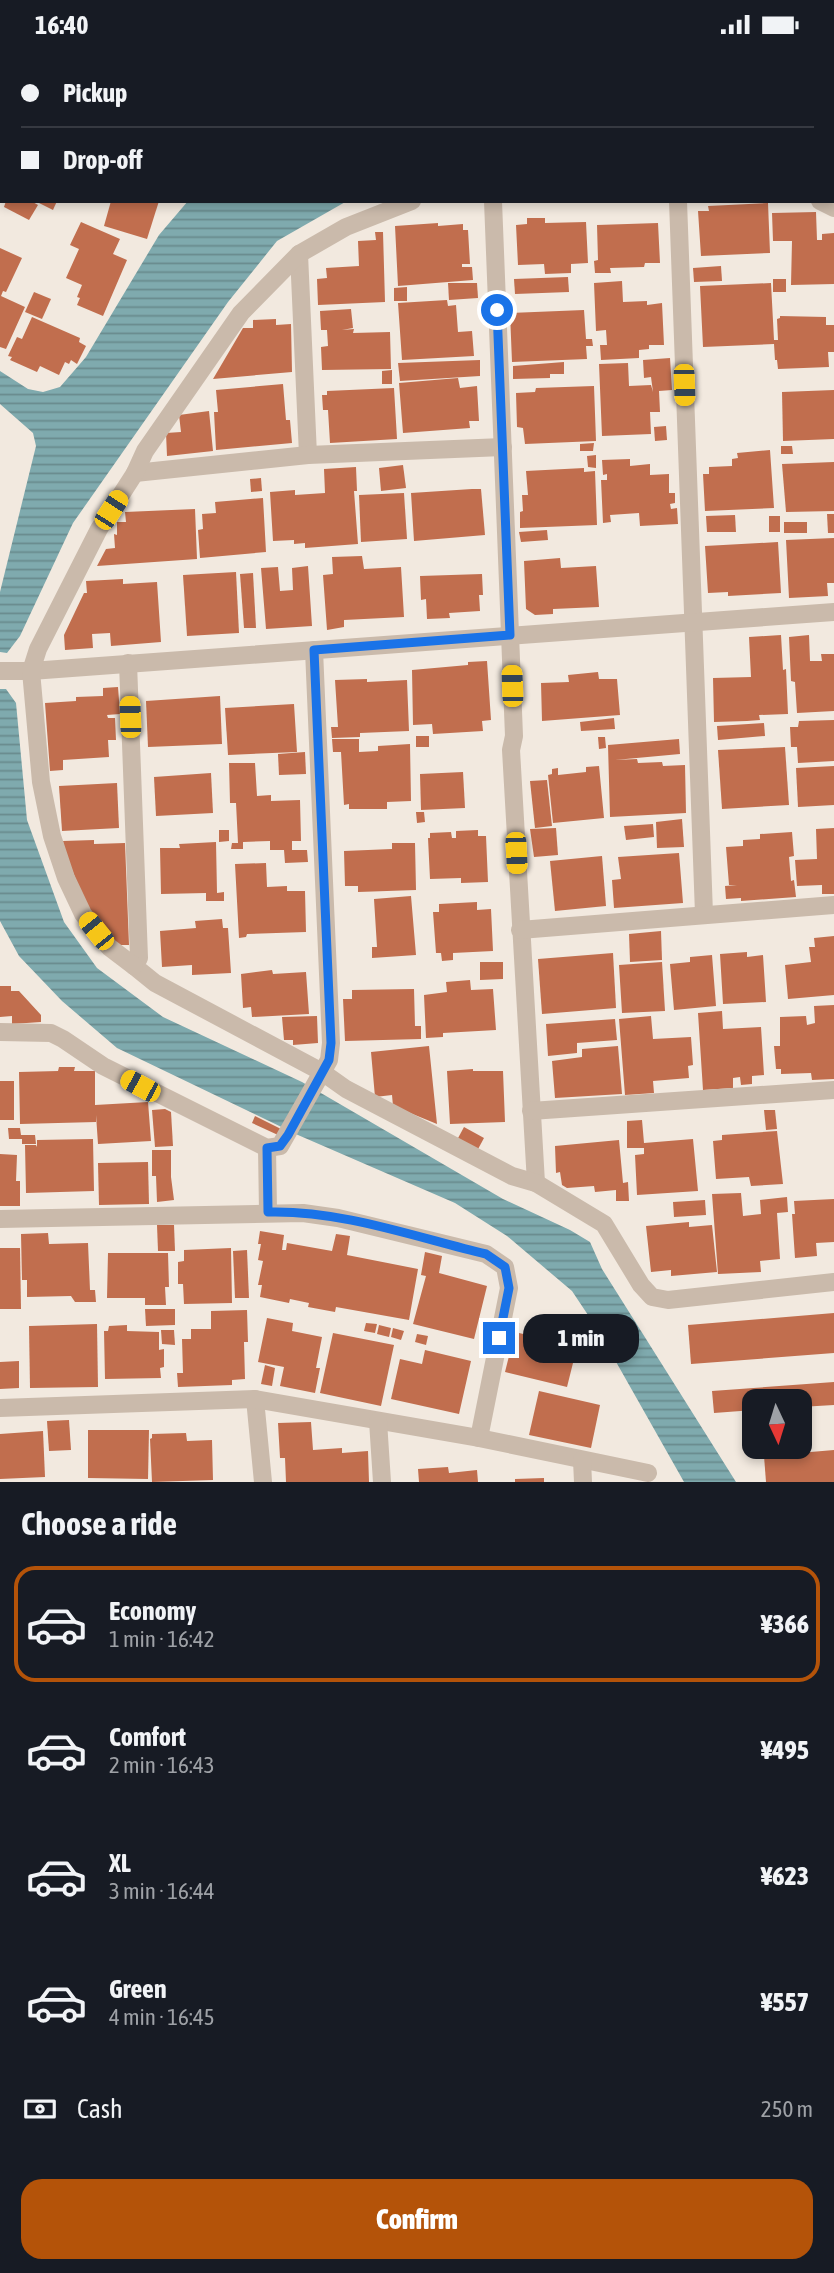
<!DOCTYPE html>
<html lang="en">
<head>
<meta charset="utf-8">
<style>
  :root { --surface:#171b24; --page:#242831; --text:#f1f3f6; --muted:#9ea1a6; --line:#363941; --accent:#b45309 }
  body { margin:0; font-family:"Asap Condensed",sans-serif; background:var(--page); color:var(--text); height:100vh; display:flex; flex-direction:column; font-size:26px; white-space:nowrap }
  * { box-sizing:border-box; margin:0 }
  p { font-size:23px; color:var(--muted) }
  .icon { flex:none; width:38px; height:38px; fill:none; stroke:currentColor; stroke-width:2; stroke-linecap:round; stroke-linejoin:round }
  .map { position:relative; height:1433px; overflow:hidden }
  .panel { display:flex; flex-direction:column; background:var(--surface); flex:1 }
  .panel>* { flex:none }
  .banner { position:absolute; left:0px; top:0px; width:835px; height:154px; box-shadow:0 4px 10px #0003; display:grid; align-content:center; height:154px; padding:0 21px; background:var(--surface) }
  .needle { width:46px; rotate:176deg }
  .buttons { position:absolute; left:742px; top:1340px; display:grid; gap:14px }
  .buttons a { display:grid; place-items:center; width:70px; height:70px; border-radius:14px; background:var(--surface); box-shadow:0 4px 10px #0003; font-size:35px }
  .end { position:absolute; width:32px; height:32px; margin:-16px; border:9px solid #1a73e8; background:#fff; box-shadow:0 0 0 4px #fff }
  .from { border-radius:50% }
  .bubble { position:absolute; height:49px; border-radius:21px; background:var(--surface); box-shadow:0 4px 10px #0003; font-size:23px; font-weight:800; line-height:49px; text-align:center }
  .car { position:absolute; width:21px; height:42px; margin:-21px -10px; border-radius:9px; box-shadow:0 0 5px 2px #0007; background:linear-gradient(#f5c518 24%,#345 0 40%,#f5c518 0 76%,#345 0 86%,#f5c518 0) }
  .banner b { display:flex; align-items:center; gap:24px; height:66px; font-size:26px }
  .banner b+b { border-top:2px solid var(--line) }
  .banner i { width:18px; height:18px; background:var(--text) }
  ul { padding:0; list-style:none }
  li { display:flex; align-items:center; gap:21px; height:116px; margin:0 14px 10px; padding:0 7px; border:4px solid transparent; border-radius:21px }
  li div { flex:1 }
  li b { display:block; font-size:26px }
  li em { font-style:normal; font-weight:800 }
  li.current { border-color:var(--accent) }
  li>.icon { width:63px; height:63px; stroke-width:1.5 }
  h2 { padding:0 21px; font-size:32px; line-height:84px }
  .pay { display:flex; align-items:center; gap:18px; height:77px; padding:0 21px; font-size:26px }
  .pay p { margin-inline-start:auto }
  .cta { display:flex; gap:14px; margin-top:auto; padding:14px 21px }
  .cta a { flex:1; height:80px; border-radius:21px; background:var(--accent); color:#fff; font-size:28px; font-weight:800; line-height:80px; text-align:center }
  .status { display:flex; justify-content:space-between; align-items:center; height:49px; padding:0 35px; background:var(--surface); direction:ltr }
  .status svg { height:19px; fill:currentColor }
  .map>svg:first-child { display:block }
  .water { fill:url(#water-rules) }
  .building { fill:#c16e4e }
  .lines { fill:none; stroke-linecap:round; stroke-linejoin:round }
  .minor { stroke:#cabaab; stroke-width:18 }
  .route { stroke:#1a73e8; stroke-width:9 }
</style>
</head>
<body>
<div class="status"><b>16:40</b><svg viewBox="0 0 49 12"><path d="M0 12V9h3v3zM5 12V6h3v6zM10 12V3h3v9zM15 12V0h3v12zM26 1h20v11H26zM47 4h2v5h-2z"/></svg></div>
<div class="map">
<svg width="834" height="1433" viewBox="0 0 834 1433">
  <defs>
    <pattern id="water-rules" width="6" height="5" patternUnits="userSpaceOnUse" patternTransform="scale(1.75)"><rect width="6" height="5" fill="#7faaae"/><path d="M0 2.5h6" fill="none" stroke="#698b8e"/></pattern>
  </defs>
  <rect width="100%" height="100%" fill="#f2e9df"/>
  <g class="water">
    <path d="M188,152H347L277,192L228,253L73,474L20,587L7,604L0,603V543L36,397L33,384L0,355V322L28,340L43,343L60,338L86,308L159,186Z"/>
    <path d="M0,640H6L16,654L27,771L64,873L97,919L163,968L302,1033L503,1150L570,1181L590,1193L602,1220L736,1433H684L598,1281L572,1242L507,1187L455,1154L298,1086L117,999L62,952L19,907L0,872Z"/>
  </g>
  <g class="building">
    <path d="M6,152H31L38,156L29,171L4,158Z"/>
    <path d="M35,152H57L53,161Z"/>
    <path d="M111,152H159L147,190L104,177Z"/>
    <path d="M768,154L770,204L701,207L698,162H709L708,157Z"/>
    <path d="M816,163L817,191H822V185L834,184V235L791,236L792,192H773L772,164Z"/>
    <path d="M527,169H545V174L586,173L588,214L571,215V224L545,225L544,215L518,216L516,176L527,175Z"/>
    <path d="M81,173L120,190L113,205L127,211L103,267L77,256L80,249L77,248L82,236L66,229L79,200L70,196Z"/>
    <path d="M438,174V177L463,175V181H468L470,215H462V218H472L473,231L398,237L395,177Z"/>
    <path d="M658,174L660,214H645L644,218L610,219L611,224H595L594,212L598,211L597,176Z"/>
    <path d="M375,183H383L385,253L318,256L317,230L327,229L326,219L359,217L358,192L376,191Z"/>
    <path d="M0,199L22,209L6,243L3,242L1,247L25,258L6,300L0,298Z"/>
    <path d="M721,217L722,232L694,233L693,219Z"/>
    <path d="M568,228L569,243L515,245L514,230Z"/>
    <rect x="773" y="230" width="13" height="13"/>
    <path d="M622,232L623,253L647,252V256L662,254L664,296H649V300L639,301V309L601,311L600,296H607L606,281L596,282L594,234Z"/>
    <path d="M448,234H477L478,249L449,251Z"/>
    <path d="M771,234L774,291H778L777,270L780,269V267L826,268V276H834V303H828L829,318L778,320L777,311H775L774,295L703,298L700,237Z"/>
    <path d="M407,238V252H394V239Z"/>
    <path d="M34,243L51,250L42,270L25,263Z"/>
    <path d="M447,251L448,257L456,256L458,283L472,282L474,307L402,311L398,254Z"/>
    <path d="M351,260L353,279L342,281L354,280L353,284L390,283L391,320L322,321L321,298L328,297L327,281H321L320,262Z"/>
    <path d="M584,261L586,290H592L593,297H586L587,310L512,313L510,264Z"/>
    <path d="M32,268L80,289L79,293L86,297L77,315L71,311L69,315L65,313L59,326L40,317L37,323L10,311L12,308L8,307L17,288L22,290Z"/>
    <path d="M276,270V276L291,275L292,323L213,330L243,279H253V271Z"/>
    <path d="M670,309L672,341L659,342L660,363H650L651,385L602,387L599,315L628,314L629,337L651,336L653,343L651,328L644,329L643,311Z"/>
    <path d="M480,311V327L400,332L398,314Z"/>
    <path d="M564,313V325H550V329L513,330V317Z"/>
    <path d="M392,321V335H382V322Z"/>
    <path d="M458,329L460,339L477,337L479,372H469L470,379L403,384L399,334Z"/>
    <path d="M283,335L286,371H290L292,394L216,401L214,363H218L216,341Z"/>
    <path d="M594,337L596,392L525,395L523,379L517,378L516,344L535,343L536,339Z"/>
    <path d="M394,339L397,390L330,394L328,361H323L322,346H327V342Z"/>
    <path d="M834,341V390L783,392L782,343Z"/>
    <path d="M209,362L213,402L167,407L166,384L181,383L179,366Z"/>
    <path d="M666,377L667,391L655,392L654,378Z"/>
    <path d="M594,394L593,402H580V395Z"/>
    <path d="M781,397H792L793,405H781Z"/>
    <path d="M770,401L774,459L705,462L703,425H709V418L732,417V410L738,409L737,404Z"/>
    <path d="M596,406V419L588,418L587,407Z"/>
    <path d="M630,410V417L650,415V426L669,425V444H675V454L670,455L671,460L677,459L678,475L640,477L639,464L610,466L611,473L603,474L601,431H607V425L603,426L602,411Z"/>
    <path d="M834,413V462L786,463L782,415Z"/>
    <path d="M403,416L406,439L381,442L379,419Z"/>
    <path d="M356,418L357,442H354L358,495L305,499V494L294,495V491L273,492L270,443L295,441V446L325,444L324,420Z"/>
    <path d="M584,419V423L595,422L597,476L520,479V463L523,462L522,446H528L526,422Z"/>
    <path d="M261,429L262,442L251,443L250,430Z"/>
    <path d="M472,440H481L485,486L414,492L411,444Z"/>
    <path d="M404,444L407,490L361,493L359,446Z"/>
    <path d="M263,449L266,503L200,509L198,481L203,480L202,465L216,464L215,453Z"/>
    <path d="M195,460L197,510L97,517L106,500L115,499L114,485L117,486V473H126L125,463Z"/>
    <path d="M827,465H834V484H828Z"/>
    <path d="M735,466L736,483H707L706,467Z"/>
    <rect x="769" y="467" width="11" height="16"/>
    <rect x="784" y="473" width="23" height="11"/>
    <path d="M547,481L548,491L521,493L519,483Z"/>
    <path d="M834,489V534H827L828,547L789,549L786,491Z"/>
    <path d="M778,493L781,544L728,547V543L708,544L705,497Z"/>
    <path d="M362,507L364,520L401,518L404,568L344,571V578L327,581L323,526L333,525L332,508Z"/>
    <path d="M560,509L561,519L596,517L599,558L553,560V565L535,566L526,560L524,512Z"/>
    <path d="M308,517L312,577L266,580L261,519L278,518L280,542L293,541L292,519Z"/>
    <path d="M236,523L239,584L187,587L183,526Z"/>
    <path d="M253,524L256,579H244L240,525Z"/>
    <path d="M482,525L483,546H479L480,562L449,564L450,569L427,570L426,550L421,551L420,527Z"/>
    <path d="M123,530V535L157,533L161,593L111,597L110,584L92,585L93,599L65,601L64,586L84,544H87L86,532Z"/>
    <path d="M781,586L783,621L786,620L788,665L759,666L760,671L747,672L714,673L713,629L751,628L749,588Z"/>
    <path d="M809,586L810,612H822L821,605H834V662L797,664L795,633L791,632L789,588Z"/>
    <path d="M487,612L491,671L482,672L483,682L433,685L432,675L413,676L412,621L468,616V613Z"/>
    <path d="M598,623L599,630H617L620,666L542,672L541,634L569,633L568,626Z"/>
    <path d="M367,630V633L407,631L409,682L360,684V688L332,689L331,678H338L335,631Z"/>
    <path d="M118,638L120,665L107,666L108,669H115L116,691H108L109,708L63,711V721L50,722L45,654L76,652V648L103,647V639Z"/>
    <path d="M220,647L222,695L148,698L146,652Z"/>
    <path d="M294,655L297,703L228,706L225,659Z"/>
    <path d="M614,669L615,680L581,682L580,673Z"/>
    <path d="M834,671V712L798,714L797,698H791L790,678H798L799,672Z"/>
    <path d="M764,674L765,687L718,691L717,677Z"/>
    <rect x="416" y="687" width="13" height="11"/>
    <path d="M598,688H605L606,699L599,700Z"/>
    <path d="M332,690H359V703L378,702V697L410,695L411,752L387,753V760H349V755L344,756L341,703H333Z"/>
    <path d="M679,690L680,705L615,711L637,710L638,714L662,713L663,717L685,716L686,764L610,768L608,696Z"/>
    <path d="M785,698L789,756L722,760L718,701Z"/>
    <path d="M305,703L306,725L279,726L278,705Z"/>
    <path d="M229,714H255L257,747L271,746V752L300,751L301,792H292V801H307L308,813L285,814L284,801H270V792L243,793V800H231L232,794H238L236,754H230Z"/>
    <path d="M599,717L604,769L553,774L548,726L552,725V720L558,719V726L586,723V718Z"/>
    <path d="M834,717V756L798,758L796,719Z"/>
    <path d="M463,723L465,759L421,761L420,725Z"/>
    <path d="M211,724L213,764L156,767L154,728Z"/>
    <path d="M547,731L552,777L535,779L530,732Z"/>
    <path d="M117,734L119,779L62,782L59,737Z"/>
    <path d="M416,763H424L425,773L417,774Z"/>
    <path d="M682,770L684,798L657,799L656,773Z"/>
    <path d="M653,775L654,788L626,791L624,777Z"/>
    <path d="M556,779L558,806L534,808L530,780Z"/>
    <path d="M834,779V845H822V836L797,837L795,811L817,810L816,780Z"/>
    <path d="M219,781H229V792L219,793Z"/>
    <path d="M478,781V787H486L488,833L461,834V829L430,830L428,789H430V784L451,783L452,789H456V782Z"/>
    <path d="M792,783L794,807L789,808L791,832L794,831L796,848L741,852V849L726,850L725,837L737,836H729L726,798L743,797V791L760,790V785Z"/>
    <path d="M94,791V795L125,794L129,896H119L104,881L85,854L64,800L63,792Z"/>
    <path d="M216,793L217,844L224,843V852H206V844L161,845L160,799H180L179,795Z"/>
    <path d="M392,794H415L416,841L358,843V837H345L344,802L392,800Z"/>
    <path d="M679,804L683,854L614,859L612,831L621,830L618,808Z"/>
    <path d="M602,807L606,857L555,862L550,812Z"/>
    <path d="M266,814L267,838L287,837V842H305L306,883L247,885L246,888L239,889L235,815Z"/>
    <path d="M411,847L416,906L372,909V898H377L374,850Z"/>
    <path d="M477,853V861L491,860L493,902L453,904V911L442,912L441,904H436L433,863H439V855Z"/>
    <path d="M222,870L223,879H228L231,924L192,926V916L162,918L160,882L196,879L195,872Z"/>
    <path d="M661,882L662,911L630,913L629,885Z"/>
    <path d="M834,887V946L788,950L785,916L811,913L809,898H815L814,889Z"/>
    <path d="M747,903V908L763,906L766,953L723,955L720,905Z"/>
    <path d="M613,904L616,959L542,965L538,910Z"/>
    <path d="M712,906L716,957L674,961L670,915L690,913V908Z"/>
    <path d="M480,913H503V930L480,931Z"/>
    <path d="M662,913L665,962L622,964L619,916Z"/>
    <path d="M272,921L273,925L306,923L309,965L252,968L251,958L243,959L241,925Z"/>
    <path d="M470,931L471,941L493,940L496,981L443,984V988L426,989L424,946L447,943L446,933Z"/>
    <path d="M0,937H11V942H19L41,966V973L12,975V967L0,968Z"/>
    <path d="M414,940L415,977H421V990L345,992L343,950H352V941Z"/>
    <path d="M834,956V1030L812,1031L811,1024L781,1025V1020H776L774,997H780V968L806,967L807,976L815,974L814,957Z"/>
    <path d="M722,962L723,980L761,978L764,1026L752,1027V1035L741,1036L740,1028L733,1029V1039L703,1041L698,964Z"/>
    <path d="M317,967L318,994L293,996V991H284L282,968Z"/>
    <path d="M651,967L653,990L691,988L693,1016L688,1017L689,1029L653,1032L654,1044L625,1046L619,970Z"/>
    <path d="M615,970L617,991L577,994V1004L548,1007L546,975Z"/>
    <path d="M429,997L437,1075L393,1057L392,1046L375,1048L371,1003Z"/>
    <path d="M618,997L622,1045L555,1049L552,1012L582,1008V1000Z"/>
    <path d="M59,1018H75L74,1022H95V1056L148,1053L151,1092L98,1095L96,1066V1073L20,1075L19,1023L58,1022Z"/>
    <path d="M473,1020V1022H503L505,1073L450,1075L447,1022Z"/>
    <rect x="0" y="1032" width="14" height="39"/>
    <path d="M165,1060L171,1063L173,1097L155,1098L152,1061Z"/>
    <path d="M764,1061H775L777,1080L766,1081Z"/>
    <path d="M255,1067L281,1080L278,1086L252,1074Z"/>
    <path d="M642,1071L644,1094L693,1090L698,1142L637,1146L635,1106L644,1105V1099H627V1072Z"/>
    <path d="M464,1078L484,1089L477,1102L457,1091Z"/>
    <path d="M8,1079H20L21,1086H35L36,1095H22V1090H9Z"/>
    <path d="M777,1082L783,1135L751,1137L749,1128L716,1130L713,1092L722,1091V1086Z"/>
    <path d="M93,1090L94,1142L26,1144L25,1096H36L37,1098V1091Z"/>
    <path d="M619,1091L623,1134L628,1133L629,1152H616V1141L595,1143L594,1137L567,1139L562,1136L560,1123L556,1124L555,1097Z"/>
    <path d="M152,1101H171V1128L174,1151L157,1153L156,1127H152Z"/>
    <path d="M0,1105L17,1106L16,1132H20V1157H0Z"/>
    <path d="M148,1113L149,1155L99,1156L98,1114Z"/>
    <path d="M741,1144L743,1167L761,1165L760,1151L787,1148L788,1163L777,1164L780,1210L760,1212L761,1223L718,1225L712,1145Z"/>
    <path d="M834,1150V1193L816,1194L817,1207L795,1209L792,1165H795L794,1152Z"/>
    <path d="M705,1151L706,1166L674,1168L673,1153Z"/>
    <path d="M689,1173V1178L712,1176L717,1223L671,1227V1221L651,1223L646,1177Z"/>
    <path d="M157,1176H174L175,1202H158Z"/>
    <path d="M260,1182L284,1186L282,1201H286L287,1194L332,1202L336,1185L350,1187L347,1206L418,1220L409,1271L336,1258L335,1263L308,1258L309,1254L290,1250L289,1254L260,1248L262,1236H258L263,1212L258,1211L261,1195H258Z"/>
    <path d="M48,1184L49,1195L88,1194L90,1241H95L96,1253H75L71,1247L27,1248V1231H22L21,1185Z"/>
    <path d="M0,1199H20L21,1260H0Z"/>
    <path d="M231,1199L232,1254L184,1255L183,1235H178V1213L184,1212V1201Z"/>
    <path d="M247,1201L249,1249H235L233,1202Z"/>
    <path d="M425,1203L442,1207L439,1224L487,1237L474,1290L413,1275L426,1227L421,1226Z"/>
    <path d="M108,1204H168L169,1238H165L166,1256H145V1249H107Z"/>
    <path d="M145,1260H175V1276L146,1277Z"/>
    <path d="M247,1261L248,1293H244L245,1330L232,1331V1336L178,1338L177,1324H183L182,1290H191V1280H211V1262Z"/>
    <path d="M834,1264V1304L691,1315L688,1276Z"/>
    <path d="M267,1269L293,1274L292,1282L322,1288L316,1319H320L315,1344L280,1337L284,1318L258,1313Z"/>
    <path d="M366,1274L377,1275L375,1284L364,1282Z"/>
    <path d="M97,1275L98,1338L30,1339L29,1277Z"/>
    <path d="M127,1276V1282L159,1283V1301L164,1300V1318L160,1319L161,1329L105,1330L104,1282H108L109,1277Z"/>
    <path d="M379,1276L391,1279L389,1288L377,1285Z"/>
    <path d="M393,1279L404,1282L401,1291L391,1288Z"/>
    <path d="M161,1281H174L175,1296L162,1295Z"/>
    <path d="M515,1283L577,1298L567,1338L505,1323Z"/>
    <path d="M333,1284L394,1296L381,1357L320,1344Z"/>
    <path d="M417,1285L428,1287L426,1296L415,1293Z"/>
    <path d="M425,1301L471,1312L459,1365L391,1350L400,1310L422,1315Z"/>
    <path d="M19,1312V1339L0,1340V1313Z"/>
    <path d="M265,1316L275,1319L272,1337L261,1335Z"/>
    <path d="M834,1333V1356L800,1358V1353H754V1361L714,1364L712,1342Z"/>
    <path d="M539,1342L600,1356L591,1399L529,1386Z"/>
    <path d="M69,1371L71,1401L49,1402L47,1372Z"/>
    <path d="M311,1373L313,1401L342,1399V1404L368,1402L369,1433H286L285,1409H280L278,1374Z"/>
    <path d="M88,1381H149L148,1430L88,1429Z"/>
    <path d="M43,1382L45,1428L0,1430V1385Z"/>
    <path d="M186,1384L187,1392L212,1391L213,1431L152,1433L150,1390L152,1389V1385Z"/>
    <path d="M834,1401V1433H766L764,1407Z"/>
    <path d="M448,1418L449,1424L477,1421L478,1433H419L418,1420Z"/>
    <path d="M544,1429V1433H515V1430Z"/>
  </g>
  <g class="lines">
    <g class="minor">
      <path d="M493,152L514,687L511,701L536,1134"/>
      <path d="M678,152L704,865"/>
      <path d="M820,152L834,159"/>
      <path d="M299,205L308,406"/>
      <path d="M135,424L308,406L503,398"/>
      <path d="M128,614L139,909L134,917L155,934L322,1023L346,1040L512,1127L536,1134L604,1175L641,1236L652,1248L668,1251L834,1233"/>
      <path d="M0,622H31L834,563"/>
      <path d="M520,881L834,856"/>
      <path d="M134,917L109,898L83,865L66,829L52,787L41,733L31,622L38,600L99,480L135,424L145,402L241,264L299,205L346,178L412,152"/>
      <path d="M0,983L51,984L63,990L103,1017L267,1099L280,1097L329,1011L331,994L314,601"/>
      <path d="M531,1062L834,1041"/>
      <path d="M267,1099L268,1163"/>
      <path d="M0,1170L303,1164L338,1169L486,1205L505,1218L509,1239L479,1389"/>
      <path d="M255,1350L263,1433"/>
      <path d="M0,1359L255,1350L479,1389L648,1424"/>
      <path d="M378,1372L382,1433"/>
      <path d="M582,1411L583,1433"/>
    </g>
  </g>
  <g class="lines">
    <path class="route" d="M497,261L510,586L314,601L331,994L329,1011L288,1086L280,1097L267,1099L268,1163C342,1161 415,1188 486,1205L505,1218L509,1239L499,1289"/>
  </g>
</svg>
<div class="buttons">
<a><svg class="needle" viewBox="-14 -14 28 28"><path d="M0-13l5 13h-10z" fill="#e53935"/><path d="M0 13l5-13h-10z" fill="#9ea1a6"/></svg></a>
</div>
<i class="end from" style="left:497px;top:261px"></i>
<i class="end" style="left:499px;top:1289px"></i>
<div class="bubble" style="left:523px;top:1265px;width:116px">1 min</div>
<i class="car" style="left:684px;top:336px;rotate:178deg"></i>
<i class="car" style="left:111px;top:461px;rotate:33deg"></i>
<i class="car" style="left:512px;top:637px;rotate:358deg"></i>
<i class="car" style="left:130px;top:668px;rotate:358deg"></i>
<i class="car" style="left:516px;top:804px;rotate:177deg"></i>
<i class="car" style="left:96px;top:882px;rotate:321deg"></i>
<i class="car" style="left:140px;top:1037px;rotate:298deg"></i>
<div class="banner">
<b><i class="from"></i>Pickup</b>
<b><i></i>Drop-off</b>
</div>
</div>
<section class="panel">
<h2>Choose a ride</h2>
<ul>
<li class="current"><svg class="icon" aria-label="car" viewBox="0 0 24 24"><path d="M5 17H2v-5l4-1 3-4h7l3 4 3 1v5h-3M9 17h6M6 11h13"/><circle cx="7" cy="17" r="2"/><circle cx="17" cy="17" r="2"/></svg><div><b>Economy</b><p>1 min · 16:42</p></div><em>¥366</em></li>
<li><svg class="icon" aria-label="car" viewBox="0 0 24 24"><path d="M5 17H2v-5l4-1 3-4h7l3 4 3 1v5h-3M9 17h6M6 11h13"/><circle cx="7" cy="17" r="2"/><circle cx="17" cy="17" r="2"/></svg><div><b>Comfort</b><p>2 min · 16:43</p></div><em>¥495</em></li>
<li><svg class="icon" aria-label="car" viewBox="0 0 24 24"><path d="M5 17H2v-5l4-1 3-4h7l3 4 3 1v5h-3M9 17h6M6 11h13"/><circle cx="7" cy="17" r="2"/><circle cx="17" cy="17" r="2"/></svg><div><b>XL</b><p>3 min · 16:44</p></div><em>¥623</em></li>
<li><svg class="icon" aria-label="car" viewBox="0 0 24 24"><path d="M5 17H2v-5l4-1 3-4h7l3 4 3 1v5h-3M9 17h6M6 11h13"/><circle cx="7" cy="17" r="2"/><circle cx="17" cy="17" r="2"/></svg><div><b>Green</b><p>4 min · 16:45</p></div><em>¥557</em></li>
</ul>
<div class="pay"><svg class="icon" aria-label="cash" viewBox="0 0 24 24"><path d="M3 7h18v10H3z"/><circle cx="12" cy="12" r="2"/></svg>Cash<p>250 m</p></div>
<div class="cta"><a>Confirm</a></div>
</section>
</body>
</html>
